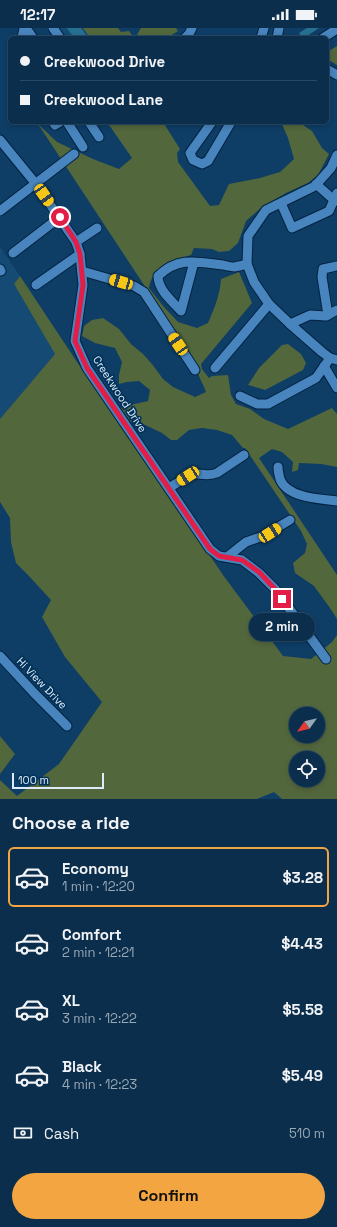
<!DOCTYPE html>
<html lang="en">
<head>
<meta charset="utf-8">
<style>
  :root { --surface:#0a2e4c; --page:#183a56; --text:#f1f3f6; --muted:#99a8b5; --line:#2a4a64; --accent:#f2a541 }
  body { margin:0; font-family:"Space Grotesk",sans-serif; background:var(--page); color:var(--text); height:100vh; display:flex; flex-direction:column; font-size:15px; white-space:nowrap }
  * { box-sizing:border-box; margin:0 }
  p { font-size:13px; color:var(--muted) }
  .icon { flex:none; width:22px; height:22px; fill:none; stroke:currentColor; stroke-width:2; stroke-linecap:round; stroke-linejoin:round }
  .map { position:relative; height:771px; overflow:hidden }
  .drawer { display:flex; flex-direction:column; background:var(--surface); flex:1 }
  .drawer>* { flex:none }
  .hud { position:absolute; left:8px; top:8px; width:321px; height:88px; border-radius:6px; box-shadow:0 2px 6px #0003,0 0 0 1px var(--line); display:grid; align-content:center; height:88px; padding:0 12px; background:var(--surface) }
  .needle { width:26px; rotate:236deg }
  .fabs { position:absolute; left:289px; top:679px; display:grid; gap:8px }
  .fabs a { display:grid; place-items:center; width:36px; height:36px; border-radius:50%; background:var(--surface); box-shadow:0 2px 6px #0003,0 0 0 1px var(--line); font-size:20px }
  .scale { position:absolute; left:12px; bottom:10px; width:92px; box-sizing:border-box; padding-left:4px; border:2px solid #dfebf8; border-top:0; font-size:11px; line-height:14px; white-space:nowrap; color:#dfebf8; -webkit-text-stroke:3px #00325a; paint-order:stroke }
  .end { position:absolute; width:18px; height:18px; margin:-9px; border:5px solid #e11d48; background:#fff; box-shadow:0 0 0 2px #fff }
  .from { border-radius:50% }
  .bubble { position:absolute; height:28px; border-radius:14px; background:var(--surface); box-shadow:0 2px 6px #0003,0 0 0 1px var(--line); font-size:13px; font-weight:700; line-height:28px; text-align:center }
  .car { position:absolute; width:12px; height:24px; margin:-12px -6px; border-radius:5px; box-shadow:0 0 3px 1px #0007; background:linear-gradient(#f5c518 24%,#345 0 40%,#f5c518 0 76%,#345 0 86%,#f5c518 0) }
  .hud b { display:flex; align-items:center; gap:14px; height:38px; font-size:15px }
  .hud b+b { border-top:1px solid var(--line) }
  .hud i { width:10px; height:10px; background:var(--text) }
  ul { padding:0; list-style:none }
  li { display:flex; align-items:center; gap:12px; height:60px; margin:0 8px 6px; padding:0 4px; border:2px solid transparent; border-radius:6px }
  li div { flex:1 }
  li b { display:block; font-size:15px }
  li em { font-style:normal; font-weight:700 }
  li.current { border-color:var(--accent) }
  li>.icon { width:36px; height:36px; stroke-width:1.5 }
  h2 { padding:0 12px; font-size:18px; line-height:48px }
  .pay { display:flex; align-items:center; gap:10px; height:44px; padding:0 12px; font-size:15px }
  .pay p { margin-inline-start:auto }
  .button { display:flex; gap:8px; margin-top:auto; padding:8px 12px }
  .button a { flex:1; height:46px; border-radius:24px; background:var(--accent); color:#111; font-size:16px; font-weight:700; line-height:46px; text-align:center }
  .status { display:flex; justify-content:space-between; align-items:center; height:28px; padding:0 20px; background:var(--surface); direction:ltr }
  .status svg { height:11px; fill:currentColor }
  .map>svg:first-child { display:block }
  .built { fill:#154a75 }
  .green { fill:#53673d; fill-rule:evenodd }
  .building { fill:#25708f }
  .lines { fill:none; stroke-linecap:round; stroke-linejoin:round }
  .minor-casing { stroke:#032340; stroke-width:11 }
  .minor { stroke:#4884bd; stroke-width:9 }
  .route { stroke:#e11d48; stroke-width:5 }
  .labels { text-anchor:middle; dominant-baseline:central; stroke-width:3.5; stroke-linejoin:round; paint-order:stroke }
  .street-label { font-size:11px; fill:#dfebf8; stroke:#00325a }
</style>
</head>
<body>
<div class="status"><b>12:17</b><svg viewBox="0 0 49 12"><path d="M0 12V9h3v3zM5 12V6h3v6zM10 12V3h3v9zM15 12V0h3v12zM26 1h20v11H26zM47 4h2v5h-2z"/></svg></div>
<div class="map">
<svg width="337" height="771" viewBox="0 0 337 771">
  <rect width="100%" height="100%" fill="#0e3d66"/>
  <g class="built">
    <path d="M47,0H83L90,10H53Z"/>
    <path d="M0,219L20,248L14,256L55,326L0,391Z"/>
  </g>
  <g class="green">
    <path d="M83,0H118L121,4L129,3L134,10H90Z"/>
    <path d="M141,0H176L178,3L167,10H135Z"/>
    <path d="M337,18V37L327,31V24Z"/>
    <path d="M107,94H163L180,121L177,125L178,134L210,178L219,177L229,156L260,150L280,144L294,131L288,110L281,94H290L291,96L300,95L312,103L322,120L329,126L326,132L318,147L308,155L286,165L262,179L246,193L238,215L229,223L219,224L212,221L194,220L191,227C174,232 151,241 149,260L163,278L178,294L197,300L208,295C214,281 220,267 221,251L239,244L252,275L201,336L202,341L209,350L212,348L228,347L231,367L236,376L250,381L264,391L288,401L332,380L337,386V439L321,436L299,435L298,442L292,444L293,434L282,424L272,421L259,430L337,547V591L330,580L314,558L295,545L293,535L305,525L307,516L301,503L245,420H243L232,407L217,402L202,400L189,402L177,412H171L162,405L143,396L131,394L121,380L130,377L148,373L150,362L139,353L127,354L119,356V347L122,334L115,320L95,315L82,308L84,298L92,292L103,290L119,301L131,316L143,326L152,336L163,351L173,359L195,369L206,364C202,353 197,347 196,336L38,96L57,114L93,131L119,141L132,130Z"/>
    <path d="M20,248L77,334L121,396L223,547L283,628L311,631L332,614L337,607V771H282L274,764L257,771H0V752L17,768L59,736L102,674L65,629L42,589L51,572L28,547L16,535L11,514L10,490L0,474V391L55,326L14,256ZM296,686H318V708H296ZM296,730H318V752H296Z"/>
    <path d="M288,316L301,326L306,335L303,342L265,362L248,357L259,340L282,317Z"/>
    <path d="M0,708L15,726L0,746Z"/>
  </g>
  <g class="building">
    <path d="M67,0H81L86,7L82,10H74Z"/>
    <path d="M307,0H319L304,10H302L299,5Z"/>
  </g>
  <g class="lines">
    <g class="minor-casing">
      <g id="minor">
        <path d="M26,0L33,10"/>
        <path d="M53,0L60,10"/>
        <path d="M22,10L24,0"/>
        <path d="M185,10L189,6L192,0"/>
        <path d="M261,10L264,0"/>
        <path d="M277,10L279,0"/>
        <path d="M323,10L337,1"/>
        <path d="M327,41L337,47"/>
        <path d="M53,94L55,97L60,94"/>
        <path d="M67,94L83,119"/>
        <path d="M89,94L99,109"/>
        <path d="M212,94L190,125L193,132L202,136L208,133L231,94"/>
        <path d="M0,112L36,156L76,214L80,226L83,257L75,313L87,340L210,521L219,528L242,532L259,545L275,561L326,631"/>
        <path d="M337,127L331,140L315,158L266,182L248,208L247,236L254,254L269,276L290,296L322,324L330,330L337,332"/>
        <path d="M316,156L334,172L337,173"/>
        <path d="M281,175L292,200L329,183L337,165"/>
        <path d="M0,183L74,126"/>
        <path d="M76,214L97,200"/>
        <path d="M13,225L60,189"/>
        <path d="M194,234L181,283C172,273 158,262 158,248C179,228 197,234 223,237C227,238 231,239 235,239C239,238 244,237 247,236"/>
        <path d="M0,241L1,243H0"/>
        <path d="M82,243L134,258L144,264L195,342"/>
        <path d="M36,257L80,226"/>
        <path d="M328,287L322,249L323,241L337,238"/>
        <path d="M290,296L310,287L326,288L337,282"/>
        <path d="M324,338L337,360"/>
        <path d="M215,340L269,276"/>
        <path d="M240,368L257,376H268L316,350L330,330"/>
        <path d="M278,439C278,443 279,447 280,451C287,470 320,471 337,473"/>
        <path d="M169,460L191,446C200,445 208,449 217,445L244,427"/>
        <path d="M227,529L246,514L263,508L290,492"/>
        <path d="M0,628L35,666L67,698"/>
      </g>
    </g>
    <use href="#minor" class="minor"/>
  </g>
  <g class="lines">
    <path class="route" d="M60,189L76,214L80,226L83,257L75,313L87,340L210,521L219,528L242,532L259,544L275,561L282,571"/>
  </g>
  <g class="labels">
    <g class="street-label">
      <text transform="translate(120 366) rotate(57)">Creekwood Drive</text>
      <text transform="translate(42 655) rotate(46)">Hi View Drive</text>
    </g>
  </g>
</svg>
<div class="fabs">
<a><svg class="needle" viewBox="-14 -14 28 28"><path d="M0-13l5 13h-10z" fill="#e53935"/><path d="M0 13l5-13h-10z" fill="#99a8b5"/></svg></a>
<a><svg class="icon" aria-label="locate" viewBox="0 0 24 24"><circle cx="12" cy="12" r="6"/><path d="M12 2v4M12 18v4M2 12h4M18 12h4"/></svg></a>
</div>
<div class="scale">100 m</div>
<i class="end from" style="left:60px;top:189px"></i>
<i class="end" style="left:282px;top:571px"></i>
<div class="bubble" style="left:249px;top:585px;width:66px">2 min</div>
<i class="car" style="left:44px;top:167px;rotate:145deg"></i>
<i class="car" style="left:121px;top:254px;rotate:286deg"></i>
<i class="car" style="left:178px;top:316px;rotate:326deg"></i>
<i class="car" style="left:188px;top:448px;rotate:237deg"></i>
<i class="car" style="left:270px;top:505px;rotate:57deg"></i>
<div class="hud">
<b><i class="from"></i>Creekwood Drive</b>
<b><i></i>Creekwood Lane</b>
</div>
</div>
<section class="drawer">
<h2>Choose a ride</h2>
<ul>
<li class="current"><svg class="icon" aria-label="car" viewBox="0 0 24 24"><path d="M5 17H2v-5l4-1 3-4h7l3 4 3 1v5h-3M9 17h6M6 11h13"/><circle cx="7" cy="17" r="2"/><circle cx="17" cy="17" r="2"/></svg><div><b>Economy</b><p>1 min · 12:20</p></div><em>$3.28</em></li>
<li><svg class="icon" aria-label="car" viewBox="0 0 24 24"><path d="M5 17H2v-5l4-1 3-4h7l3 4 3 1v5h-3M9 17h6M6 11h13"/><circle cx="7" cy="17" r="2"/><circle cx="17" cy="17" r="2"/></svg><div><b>Comfort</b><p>2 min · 12:21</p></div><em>$4.43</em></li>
<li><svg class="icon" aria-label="car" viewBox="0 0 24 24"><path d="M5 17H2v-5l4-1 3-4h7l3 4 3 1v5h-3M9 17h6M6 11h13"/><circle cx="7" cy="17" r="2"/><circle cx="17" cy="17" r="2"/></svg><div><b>XL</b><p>3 min · 12:22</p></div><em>$5.58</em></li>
<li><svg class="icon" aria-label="car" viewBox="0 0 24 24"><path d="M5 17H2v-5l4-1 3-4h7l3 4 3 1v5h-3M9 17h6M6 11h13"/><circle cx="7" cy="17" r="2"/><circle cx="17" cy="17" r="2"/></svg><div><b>Black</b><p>4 min · 12:23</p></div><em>$5.49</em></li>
</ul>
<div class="pay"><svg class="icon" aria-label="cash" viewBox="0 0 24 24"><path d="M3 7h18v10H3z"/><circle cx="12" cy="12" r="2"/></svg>Cash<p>510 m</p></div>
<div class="button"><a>Confirm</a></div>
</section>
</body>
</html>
